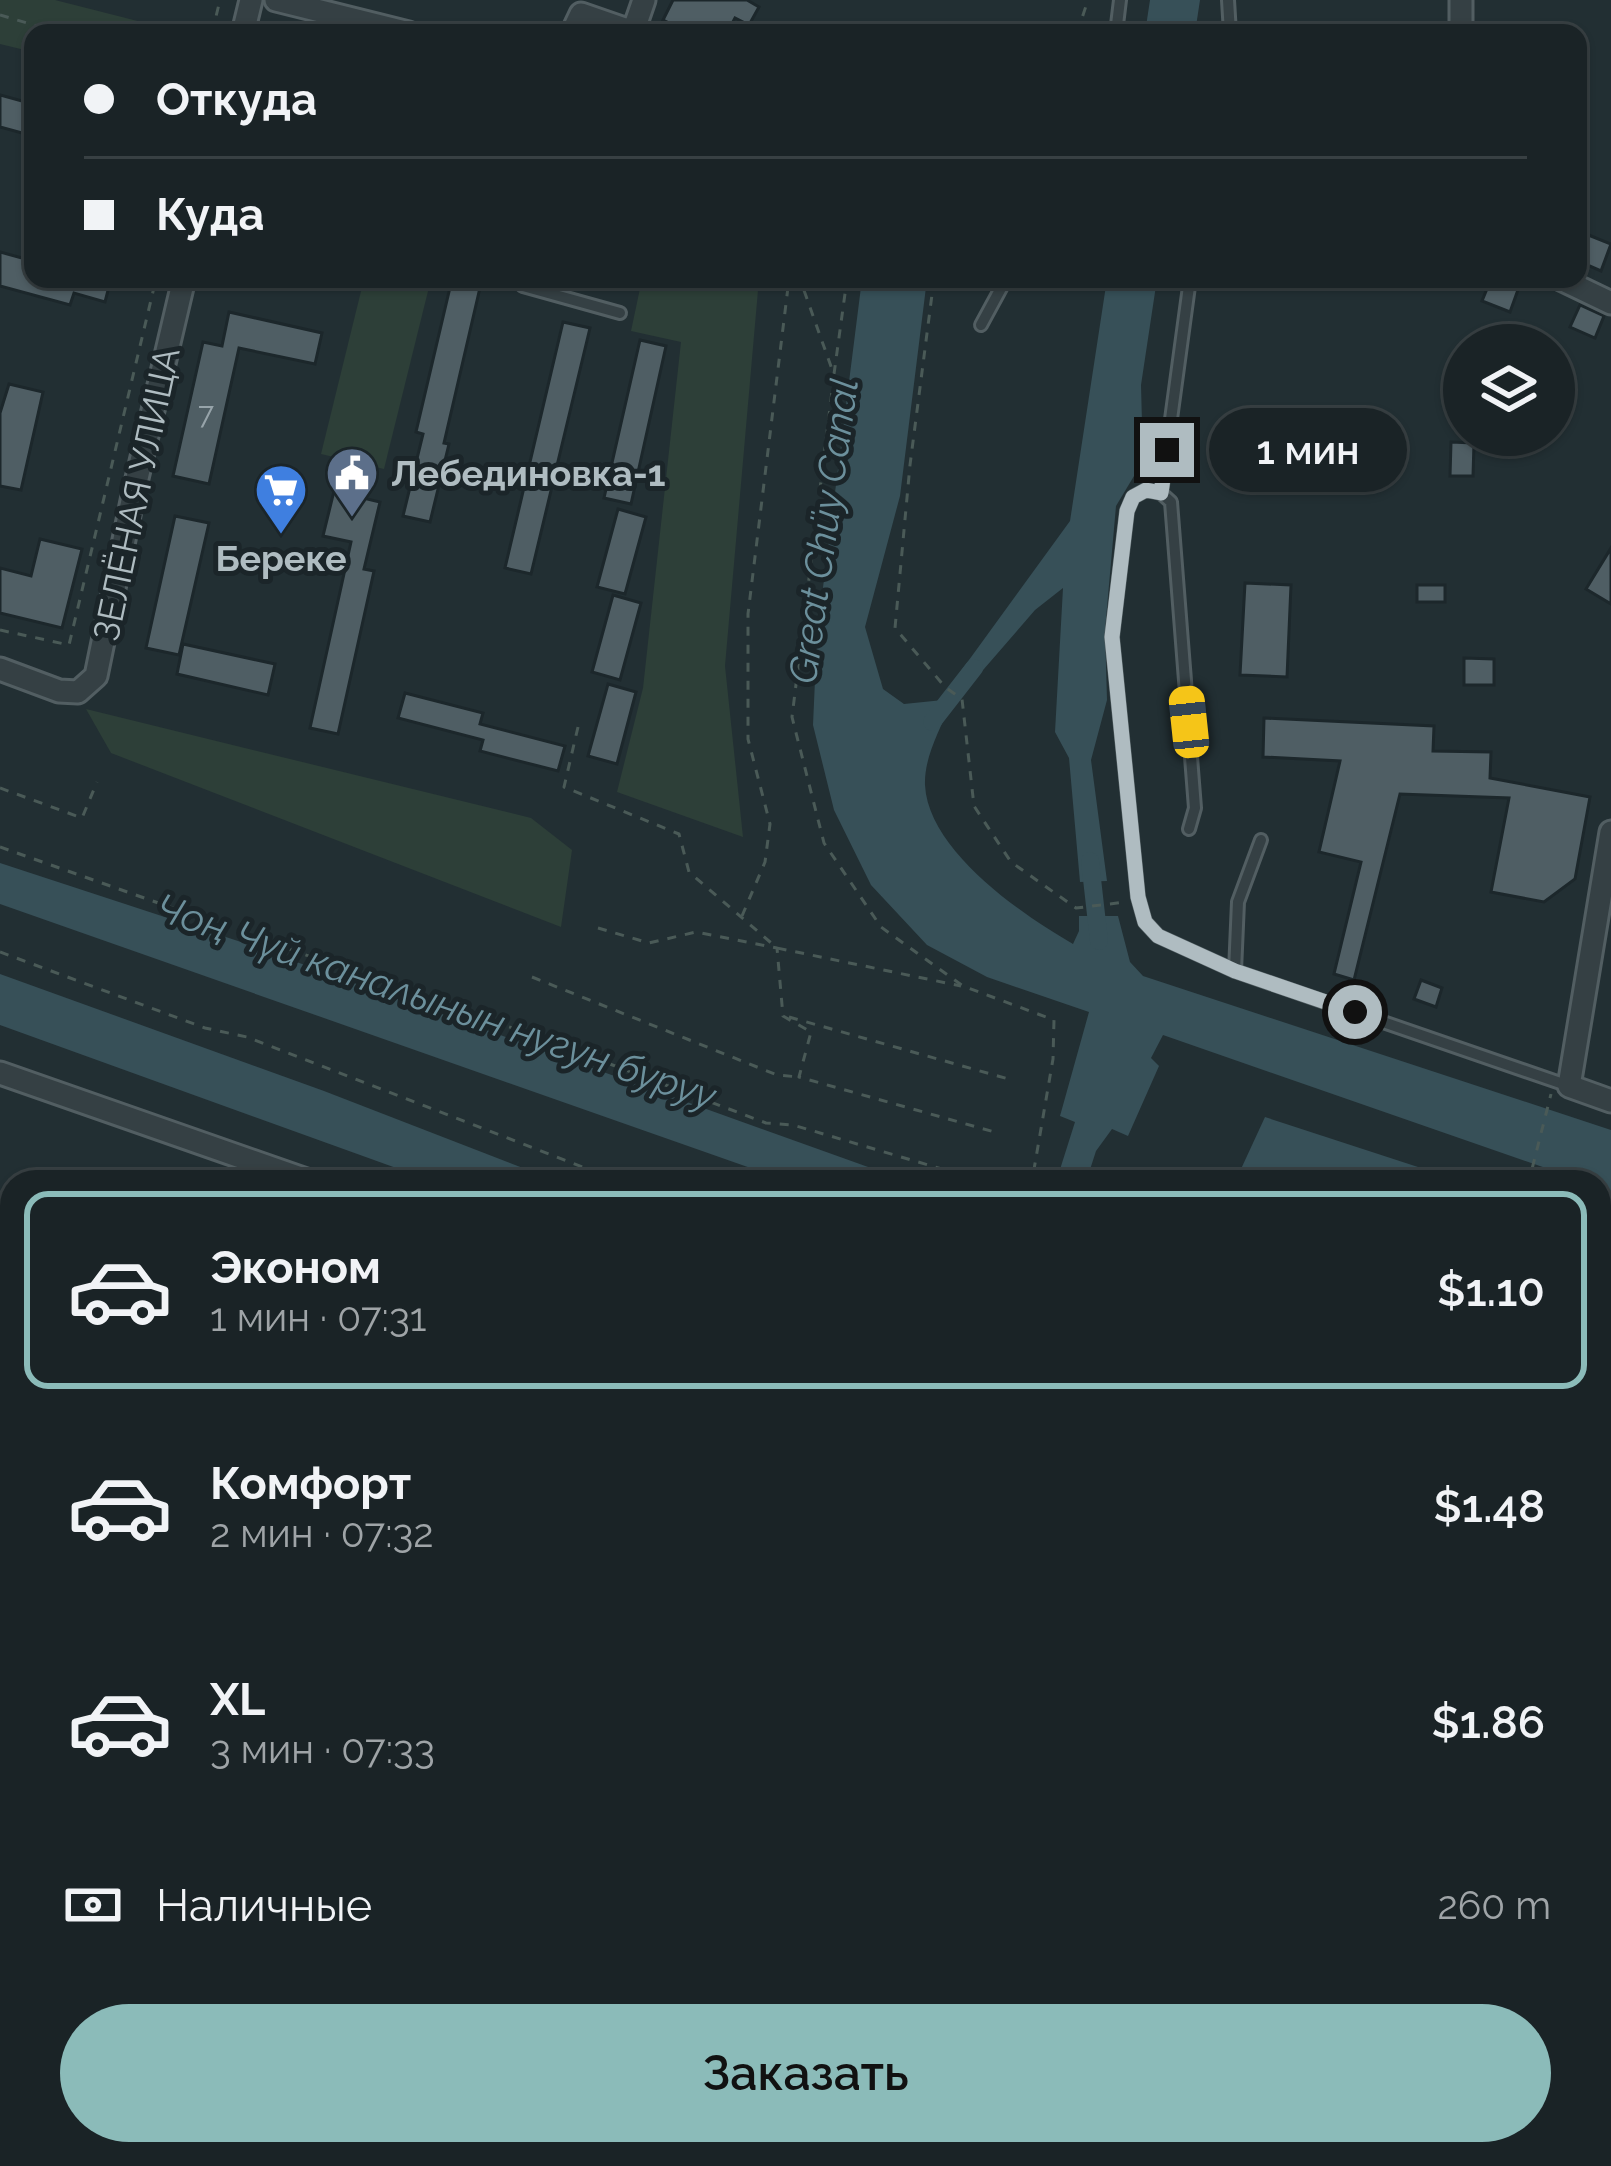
<!DOCTYPE html>
<html lang="ru">
<head>
<meta charset="utf-8">
<style>
  :root { --surface:#1a2326; --page:#272f32; --text:#f1f3f6; --muted:#9fa4a7; --line:#384043; --accent:#8bbbb9 }
  body { margin:0; font-family:Raleway,sans-serif; background:var(--page); color:var(--text); height:100vh; display:flex; flex-direction:column; font-size:45px; white-space:nowrap }
  * { box-sizing:border-box; margin:0 }
  p { font-size:39px; color:var(--muted) }
  .icon { flex:none; width:66px; height:66px; fill:none; stroke:currentColor; stroke-width:2; stroke-linecap:round; stroke-linejoin:round }
  .map { position:relative; flex:1; overflow:hidden }
  .sheet { position:absolute; left:0px; top:1170px; width:1611px; height:996px; display:flex; flex-direction:column; background:var(--surface); border-radius:36px 36px 0 0; box-shadow:0 3px 9px #0004,0 0 0 3px var(--line) }
  .sheet>* { flex:none }
  .banner { position:absolute; left:24px; top:24px; width:1563px; height:264px; border-radius:24px; box-shadow:0 3px 9px #0004,0 0 0 3px var(--line); display:grid; align-content:center; height:264px; padding:0 60px; background:var(--surface) }
  .controls { position:absolute; left:1443px; top:324px; display:grid; gap:24px }
  .controls a { display:grid; place-items:center; width:132px; height:132px; border-radius:50%; background:var(--surface); box-shadow:0 3px 9px #0004,0 0 0 3px var(--line); font-size:60px }
  .end { position:absolute; width:54px; height:54px; margin:-27px; border:15px solid #afbcc1; background:#111; box-shadow:0 0 0 6px #111 }
  .from { border-radius:50% }
  .bubble { position:absolute; height:84px; border-radius:42px; background:var(--surface); box-shadow:0 3px 9px #0004,0 0 0 3px var(--line); font-size:39px; font-weight:600; line-height:84px; text-align:center }
  .car { position:absolute; width:36px; height:72px; margin:-36px -18px; border-radius:15px; box-shadow:0 0 9px 3px #0007; background:linear-gradient(#f5c518 24%,#345 0 40%,#f5c518 0 76%,#345 0 86%,#f5c518 0) }
  .banner b { display:flex; align-items:center; gap:42px; height:114px; font-size:45px }
  .banner b+b { border-top:3px solid var(--line) }
  .banner i { width:30px; height:30px; background:var(--text) }
  ul { padding:21px 0 0; list-style:none }
  li { display:flex; align-items:center; gap:36px; height:198px; margin:0 24px 18px; padding:0 36px; border:6px solid transparent; border-radius:24px }
  li div { flex:1 }
  li b { display:block; font-size:45px }
  li em { font-style:normal; font-weight:600 }
  li.active { border-color:var(--accent) }
  li>.icon { width:108px; height:108px; stroke-width:1.5 }
  .pay { display:flex; align-items:center; gap:30px; height:132px; padding:0 60px; font-size:45px }
  .pay p { margin-inline-start:auto }
  .action { display:flex; gap:24px; margin-top:auto; padding:24px 60px }
  .action a { flex:1; height:138px; border-radius:72px; background:var(--accent); color:#111; font-size:48px; font-weight:600; line-height:138px; text-align:center }
  .map>svg:first-child { display:block }
  .green { fill:#2d3f38 }
  .water { fill:#375058 }
  .lines { fill:none; stroke-linecap:round; stroke-linejoin:round }
  .canal { stroke:#375058; stroke-width:18 }
  .building { fill:#4f5e64; stroke:#1c272b; stroke-width:3 }
  .lane-casing { stroke:#525e62; stroke-width:16 }
  .street-casing { stroke:#525e62; stroke-width:27 }
  .path { stroke:#4a5a57; stroke-width:3; stroke-dasharray:9 9; stroke-linecap:butt }
  .lane { stroke:#354044; stroke-width:10 }
  .street { stroke:#354044; stroke-width:21 }
  .route { stroke:#afbcc1; stroke-width:15 }
  .labels { text-anchor:middle; dominant-baseline:central; stroke-width:10; stroke-linejoin:round; paint-order:stroke }
  .number-label { font-size:30px; fill:#97a4aa }
  .poi-label { font-size:36px; font-weight:bold; fill:#afbcc1; stroke:#1b2529; text-anchor:start }
  .street-label { font-size:36px; fill:#afbcc1; stroke:#1b2529 }
  .water-label { font-size:39px; font-style:italic; fill:#6c909c; stroke:#1b2529 }
</style>
</head>
<body>
<div class="map">
<svg width="1611" height="2166" viewBox="0 0 1611 2166">
  <rect width="100%" height="100%" fill="#222f33"/>
  <g class="green">
    <path d="M0,0H55L169,29L168,33H33V52L0,44Z"/>
    <path d="M364,279H431L384,469L321,454Z"/>
    <path d="M642,279H759L725,666L743,837L617,792L643,688L681,342L631,331Z"/>
    <path d="M86,709L531,818L572,850L561,927L111,753Z"/>
  </g>
  <g class="water">
    <path d="M1150,0H1200L1195,33H1145Z"/>
    <path d="M862,279H927L900,496L865,627L883,689L904,704L943,700L950,705C940,730 924,757 925,785C928,850 1022,915 1073,944L1079,931V916H1118L1130,962L1143,976L1611,1130V1191L1599,1187V1182H1586L1163,1035L1151,1058L1159,1066L1128,1136L1112,1129L1096,1151L1086,1182H1056L1075,1122L1060,1116L1089,1012L987,977L927,945L871,885L834,810L813,725L817,635Z"/>
    <path d="M1107,279H1157L1141,385L1143,461L1116,506L1105,630L1107,700L1091,760L1107,881L1080,882L1069,758L1055,732L1063,588L1035,610L964,692L953,682L1070,521Z"/>
    <path d="M0,863L238,941L910,1182H790L0,904Z"/>
    <path d="M0,974L324,1091L559,1182H435L0,1025Z"/>
    <path d="M1265,1117L1464,1182H1235Z"/>
  </g>
  <g class="lines">
    <g class="canal">
      <path d="M932,722L974,668"/>
      <path d="M1090,861L1099,941"/>
    </g>
  </g>
  <g class="building">
    <path d="M673,0H747L759,7L749,25L735,18L727,33H690L663,20Z"/>
    <path d="M0,95L33,104V136L0,127Z"/>
    <path d="M1586,234L1611,244L1601,271L1578,261Z"/>
    <path d="M0,252L33,261V279H111L105,302L74,293L70,305L0,286Z"/>
    <path d="M452,279H482L444,443L449,444L430,522L403,516L423,434L416,432Z"/>
    <path d="M1491,279L1519,287L1510,312L1482,301Z"/>
    <path d="M1580,305L1604,316L1595,338L1570,327Z"/>
    <path d="M229,312L322,333L315,364L239,348L209,484L173,476L203,342L222,346Z"/>
    <path d="M563,322L590,328L531,574L505,568Z"/>
    <path d="M640,340L666,346L631,504L604,498Z"/>
    <path d="M9,384L43,392L21,490L0,486V413Z"/>
    <path d="M1451,442L1474,443L1473,476H1450Z"/>
    <path d="M334,491L380,502L364,569L374,571L338,734L310,728L351,542L323,536Z"/>
    <path d="M618,509L646,517L625,594L597,587Z"/>
    <path d="M175,516L209,523L179,655L146,648Z"/>
    <path d="M40,539L82,549L62,628L0,613V568L31,576Z"/>
    <path d="M1611,548V604L1586,589Z"/>
    <path d="M1245,583L1291,585L1287,677L1240,675Z"/>
    <rect x="1417" y="585" width="28" height="17"/>
    <path d="M613,595L641,603L620,680L592,672Z"/>
    <path d="M183,644L275,664L268,695L177,674Z"/>
    <path d="M1464,658L1494,659V685H1464Z"/>
    <path d="M608,684L636,692L617,764L588,756Z"/>
    <path d="M405,693L483,713L480,724L565,746L558,771L480,751L483,740L398,718Z"/>
    <path d="M1264,718L1434,726L1433,751L1491,752L1490,778L1590,797L1575,879L1544,902L1491,892L1509,798L1400,794L1354,980L1334,974L1361,862L1319,852L1340,761L1263,757Z"/>
    <path d="M1421,980L1442,988L1436,1007L1414,999Z"/>
  </g>
  <g class="lines">
    <g class="lane-casing">
      <g id="lane">
        <path d="M1228,0L1230,33"/>
        <path d="M1116,33L1120,0"/>
        <path d="M523,279V286L620,313"/>
        <path d="M981,325L1006,279"/>
        <path d="M1161,493L1190,279"/>
        <path d="M1189,829L1195,808L1171,502L1161,493L1146,490L1133,497L1127,511L1112,637L1138,897L1145,922L1158,936L1235,971L1569,1086"/>
        <path d="M1235,971L1238,902L1261,840"/>
      </g>
    </g>
    <g class="street-casing">
      <g id="street">
        <path d="M276,0L409,33"/>
        <path d="M1461,0V33"/>
        <path d="M243,33L251,0"/>
        <path d="M572,33L581,14L633,32L644,0"/>
        <path d="M1561,279L1611,303"/>
        <path d="M0,669L59,691L78,692L96,676L134,491L184,279"/>
        <path d="M1611,832L1569,1086L1611,1101"/>
        <path d="M0,1073L312,1182"/>
        <path d="M0,1217L12,1221"/>
        <path d="M1599,1452L1611,1446"/>
        <path d="M1599,1500L1611,1593"/>
        <path d="M0,1506H12"/>
        <path d="M1599,1636L1611,1637"/>
        <path d="M0,1699H12"/>
        <path d="M1599,2023H1611"/>
        <path d="M0,2043L12,2044"/>
        <path d="M173,2154V2166"/>
        <path d="M1015,2154L1020,2166"/>
        <path d="M1229,2154V2166"/>
        <path d="M756,2166V2154"/>
      </g>
    </g>
    <g class="path">
      <path d="M0,15L61,33"/>
      <path d="M212,33L220,0"/>
      <path d="M1077,33L1088,0"/>
      <path d="M934,279L910,465L895,628L945,687L962,699L974,806L1011,862L1076,908L1126,902"/>
      <path d="M834,374L847,279"/>
      <path d="M0,630L69,645L156,279"/>
      <path d="M578,727L564,787L679,834L689,872L777,948L961,986"/>
      <path d="M0,788L82,818L97,782"/>
      <path d="M0,847L549,1041L766,1123L793,1125L979,1180L1032,1181L1053,1059L1054,1020L963,986L881,927L824,843L792,717L834,375L800,279"/>
      <path d="M742,916L765,862L770,824L748,739V614L789,279"/>
      <path d="M598,928L649,943L696,932L777,948L783,1016L811,1032L799,1077L998,1133"/>
      <path d="M0,952L205,1028L247,1037L621,1182"/>
      <path d="M532,977L777,1075L799,1077"/>
      <path d="M789,1017L1012,1080"/>
      <path d="M1537,1182L1530,1177L1551,1094"/>
      <path d="M1599,1210L1611,1214"/>
      <path d="M1599,1357L1611,1356"/>
    </g>
    <use href="#lane" class="lane"/>
    <use href="#street" class="street"/>
  </g>
  <g class="lines">
    <path class="route" d="M1167,450L1161,493L1146,490L1133,497L1127,511L1112,637L1138,897L1145,922L1158,936L1235,971L1355,1012"/>
  </g>
  <defs>
    <g id="civic-pin" transform="scale(2.7)"><path d="M0 17L-7.5 6A9.5 9.5 0 1 1 7.5 6Z" fill="#5c6f8a" stroke="#1b2529"/><path d="M-.6-6.5H3V-4.5H.6V-3L4-1V1h2V6H-6V1h2V-1L-.6-3ZM-1.2 2.5V6h2.4V2.5Z" fill="#fff"/></g>
    <g id="supermarket-pin" transform="scale(2.7)"><path d="M0 17L-7.5 6A9.5 9.5 0 1 1 7.5 6Z" fill="#3f7fe0" stroke="#1b2529"/><path d="M-6-5.5h2.5l.6 2H6L4.5 2H-2.5L-4.4-4H-6ZM-1.5 3.2a1.3 1.3 0 1 0 .1 0ZM3 3.2a1.3 1.3 0 1 0 .1 0Z" fill="#fff"/></g>
  </defs>
  <g fill-rule="evenodd">
    <use href="#civic-pin" x="352" y="473"/>
    <use href="#supermarket-pin" x="281" y="490"/>
  </g>
  <g class="labels">
    <g class="number-label">
      <text x="206" y="413">7</text>
    </g>
    <g class="poi-label">
      <text x="391" y="473">Лебединовка-1</text>
      <text x="281" y="558" text-anchor="middle">Береке</text>
    </g>
    <g class="street-label">
      <text transform="translate(136 494) rotate(-78)">ЗЕЛЁНАЯ УЛИЦА</text>
    </g>
    <g class="water-label">
      <text transform="translate(823 531) rotate(-82)">Great Chüy Canal</text>
      <text transform="translate(436 1001) rotate(19)">Чоң Чүй каналынын нугун буруу</text>
    </g>
  </g>
</svg>
<div class="controls">
<a><svg class="icon" aria-label="layers" viewBox="0 0 24 24"><path d="M12 4l9 5-9 5-9-5zM3 14l9 5 9-5"/></svg></a>
</div>
<i class="end from" style="left:1355px;top:1012px"></i>
<i class="end" style="left:1167px;top:450px"></i>
<div class="bubble" style="left:1209px;top:408px;width:198px">1 мин</div>
<i class="car" style="left:1189px;top:722px;rotate:354deg"></i>
<div class="banner">
<b><i class="from"></i>Откуда</b>
<b><i></i>Куда</b>
</div>
<section class="sheet">
<ul>
<li class="active"><svg class="icon" aria-label="car" viewBox="0 0 24 24"><path d="M5 17H2v-5l4-1 3-4h7l3 4 3 1v5h-3M9 17h6M6 11h13"/><circle cx="7" cy="17" r="2"/><circle cx="17" cy="17" r="2"/></svg><div><b>Эконом</b><p>1 мин · 07:31</p></div><em>$1.10</em></li>
<li><svg class="icon" aria-label="car" viewBox="0 0 24 24"><path d="M5 17H2v-5l4-1 3-4h7l3 4 3 1v5h-3M9 17h6M6 11h13"/><circle cx="7" cy="17" r="2"/><circle cx="17" cy="17" r="2"/></svg><div><b>Комфорт</b><p>2 мин · 07:32</p></div><em>$1.48</em></li>
<li><svg class="icon" aria-label="car" viewBox="0 0 24 24"><path d="M5 17H2v-5l4-1 3-4h7l3 4 3 1v5h-3M9 17h6M6 11h13"/><circle cx="7" cy="17" r="2"/><circle cx="17" cy="17" r="2"/></svg><div><b>XL</b><p>3 мин · 07:33</p></div><em>$1.86</em></li>
</ul>
<div class="pay"><svg class="icon" aria-label="cash" viewBox="0 0 24 24"><path d="M3 7h18v10H3z"/><circle cx="12" cy="12" r="2"/></svg>Наличные<p>260 m</p></div>
<div class="action"><a>Заказать</a></div>
</section>
</div>
</body>
</html>
